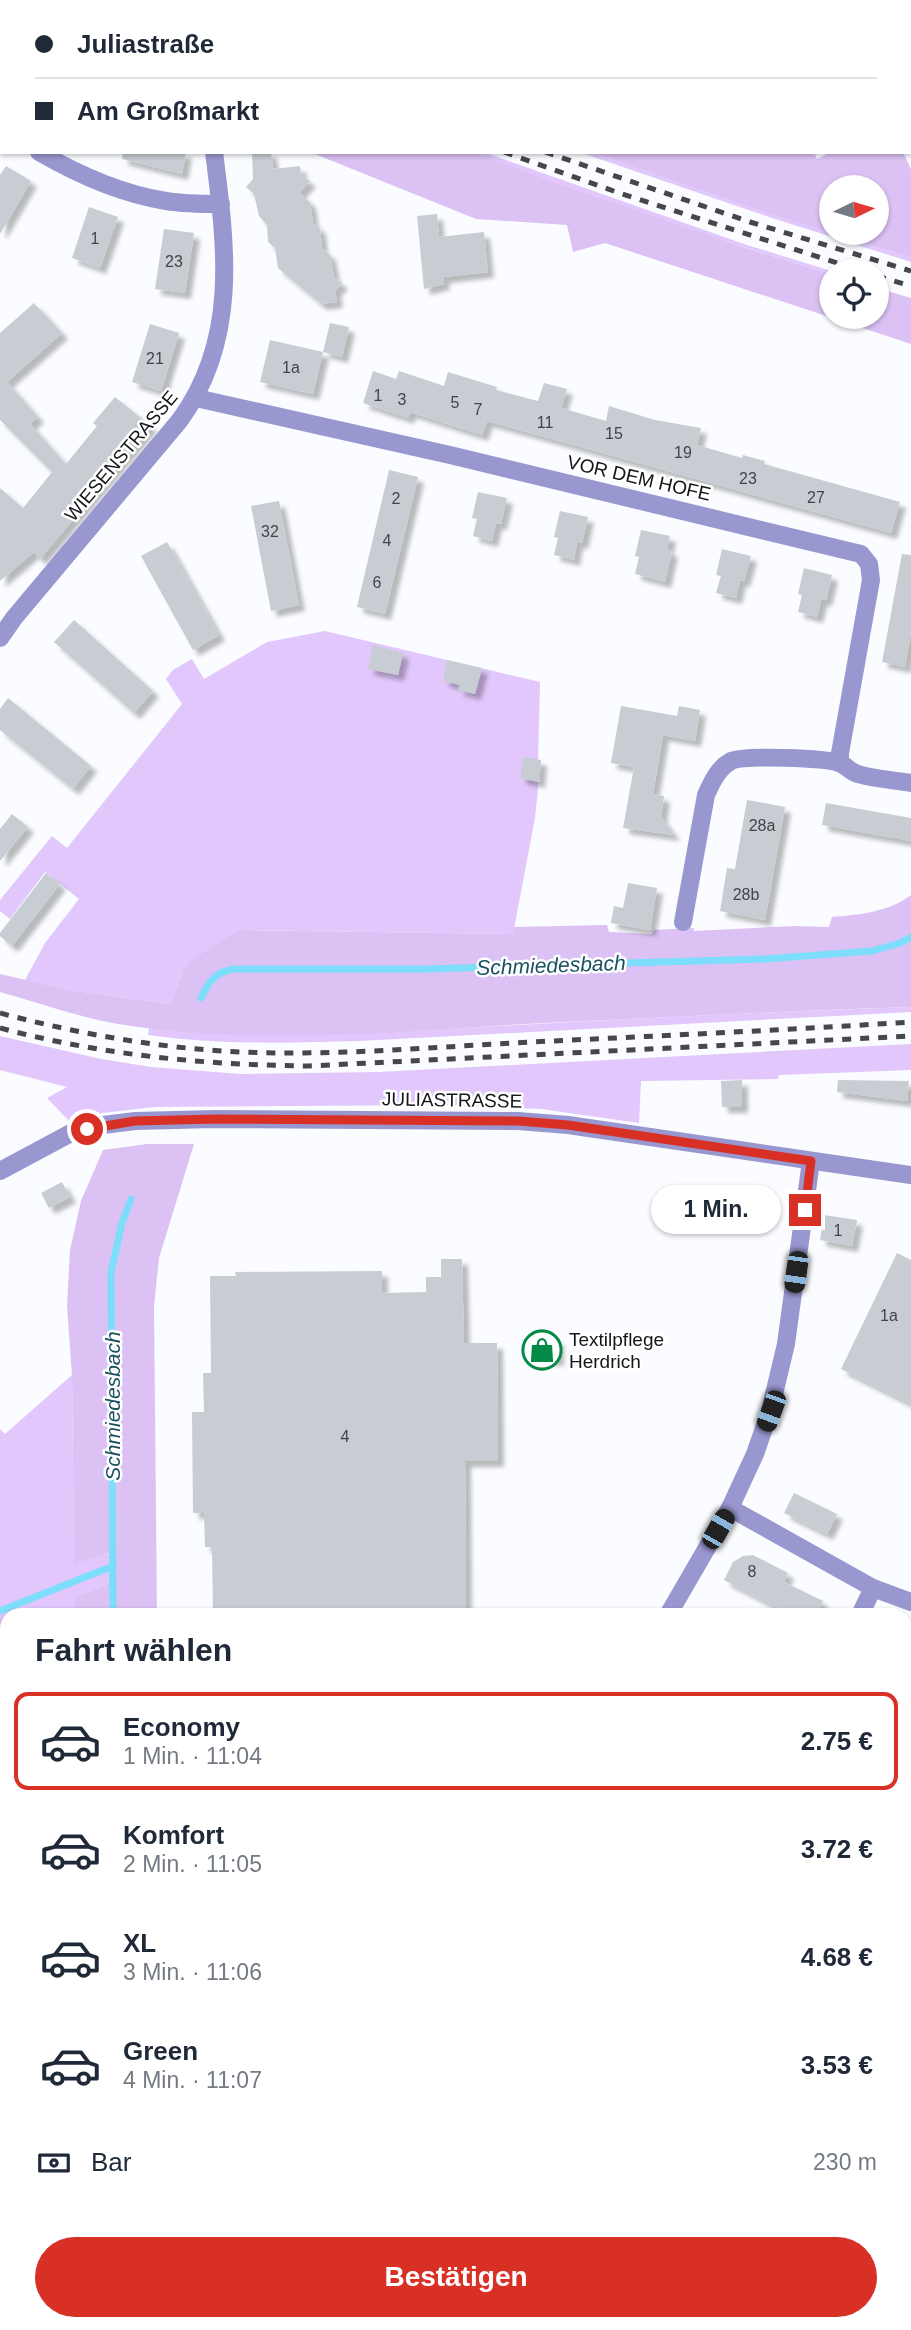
<!DOCTYPE html>
<html lang="de">
<head>
<meta charset="utf-8">
<style>
  :root { --surface:#fff; --page:#f2f2f3; --text:#1f2937; --muted:#747a83; --line:#e0e1e3; --accent:#d93025 }
  body { margin:0; font-family:Arial,sans-serif; background:var(--page); color:var(--text); height:100vh; display:flex; flex-direction:column; font-size:26px; white-space:nowrap }
  * { box-sizing:border-box; margin:0 }
  p { font-size:23px; color:var(--muted) }
  .icon { flex:none; width:38px; height:38px; fill:none; stroke:currentColor; stroke-width:2; stroke-linecap:round; stroke-linejoin:round }
  .map { position:relative; flex:1; overflow:hidden }
  .drawer { position:absolute; left:0px; top:1608px; width:912px; height:723px; display:flex; flex-direction:column; background:var(--surface); border-radius:21px 21px 0 0; box-shadow:0 2px 5px #0004 }
  .drawer>* { flex:none }
  .banner { position:absolute; left:0px; top:0px; width:912px; height:154px; box-shadow:0 2px 5px #0004; display:grid; align-content:center; height:154px; padding:0 35px; background:var(--surface) }
  .needle { width:46px; rotate:85deg }
  .buttons { position:absolute; left:819px; top:175px; display:grid; gap:14px }
  .buttons a { display:grid; place-items:center; width:70px; height:70px; border-radius:50%; background:var(--surface); box-shadow:0 2px 5px #0004; font-size:35px }
  .end { position:absolute; width:32px; height:32px; margin:-16px; border:9px solid #d93025; background:#fff; box-shadow:0 0 0 4px #fff }
  .from { border-radius:50% }
  .bubble { position:absolute; height:49px; border-radius:24px; background:var(--surface); box-shadow:0 2px 5px #0004; font-size:23px; font-weight:700; line-height:49px; text-align:center }
  .car { position:absolute; width:21px; height:42px; margin:-21px -10px; border-radius:9px; box-shadow:0 0 5px 2px #0007; background:linear-gradient(#222 24%,#8ab4d8 0 40%,#222 0 76%,#8ab4d8 0 86%,#222 0) }
  .banner b { display:flex; align-items:center; gap:24px; height:66px; font-size:26px }
  .banner b+b { border-top:2px solid var(--line) }
  .banner i { width:18px; height:18px; background:var(--text) }
  ul { padding:0; list-style:none }
  li { display:flex; align-items:center; gap:21px; height:98px; margin:0 14px 10px; padding:0 21px; border:4px solid transparent; border-radius:14px }
  li div { flex:1 }
  li b { display:block; font-size:26px }
  li em { font-style:normal; font-weight:700 }
  li.active { border-color:var(--accent) }
  li>.icon { width:63px; height:63px; stroke-width:1.5 }
  h2 { padding:0 35px; font-size:32px; line-height:84px }
  .pay { display:flex; align-items:center; gap:18px; height:77px; padding:0 35px; font-size:26px }
  .pay p { margin-inline-start:auto }
  .button { display:flex; gap:14px; margin-top:auto; padding:14px 35px }
  .button a { flex:1; height:80px; border-radius:42px; background:var(--accent); color:#fff; font-size:28px; font-weight:700; line-height:80px; text-align:center }
  .map>svg:first-child { display:block }
  .green { fill:#e1c7fb }
  .forest { fill:#dbc1f4 }
  .lines { fill:none; stroke-linecap:round; stroke-linejoin:round }
  .stream { stroke:#7cdefa; stroke-width:7 }
  .building { fill:#c7cdd3; filter:url(#shadow) }
  .minor { stroke:#9997d0; stroke-width:18 }
  .rail { stroke:#46474a; stroke-width:5; stroke-dasharray:9 9; stroke-linecap:butt }
  .route { stroke:#d93025; stroke-width:9 }
  .labels { text-anchor:middle; dominant-baseline:central; stroke-width:5; stroke-linejoin:round; paint-order:stroke }
  .number-label { font-size:16px; fill:#424448 }
  .street-label { font-size:19px; fill:#151619; stroke:#fff }
  .poi-label { font-size:19px; fill:#151619; stroke:#fff; text-anchor:start }
  .water-label { font-size:21px; font-style:italic; fill:#195160; stroke:#fff }
</style>
</head>
<body>
<div class="map">
<svg width="911" height="2330" viewBox="0 0 911 2330">
  <defs>
    <filter id="shadow"><feDropShadow dx="6" dy="6" stdDeviation="2" flood-color="#0004"/></filter>
  </defs>
  <rect width="100%" height="100%" fill="#fafcff"/>
  <g class="green">
    <path d="M288,0H675L677,2H292Z"/>
    <path d="M474,152H483L744,244L831,271V274C711,237 590,200 474,152Z"/>
    <path d="M579,152H590L757,210L911,257V262L772,218Z"/>
    <path d="M325,631L540,682L538,760H541L535,818L513,934L238,930L182,973L170,1004L69,990L25,980L45,943L79,899L45,872L10,919L0,911V900L52,836L67,848L182,704L166,679L173,670L192,659L204,679L267,642Z"/>
    <path d="M911,1007V1012L359,1041C289,1043 217,1045 148,1035L149,1028C266,1042 381,1032 498,1026C636,1018 773,1012 911,1007Z"/>
    <path d="M0,1036L101,1059L151,1067L240,1074L379,1072L911,1044V1070L779,1075L778,1079L641,1081L639,1123L541,1109L444,1105L154,1107L103,1113L69,1121L47,1098L67,1087L0,1070Z"/>
    <path d="M72,1375L74,1563L110,1553V1583L75,1598V1615H7V1759L0,1740V1429L5,1434Z"/>
  </g>
  <g class="forest">
    <path d="M310,152H474L555,183L743,247L831,274V317H877V288L911,298V344L605,243L573,252L567,225L476,219Z"/>
    <path d="M590,152H814L817,159L831,152H903L911,169V257L831,233H877V187H831V233L757,210Z"/>
    <path d="M911,895V1007C782,1011 653,1018 525,1024C389,1032 253,1046 118,1024C78,1017 39,1003 0,992V974L69,990L170,1004L182,973L189,962L238,930L513,934L514,927L607,925L609,932L652,934L654,930L694,928V931L794,926L829,927L832,917C858,915 889,912 911,895Z"/>
    <path d="M147,1144H194L159,1258L154,1306L157,1615H75L74,1598L110,1583L109,1553L74,1564L72,1375L67,1306L70,1250L81,1201L103,1150Z"/>
    <path d="M0,1790L7,1810V1946L0,1927Z"/>
    <path d="M0,2233L7,2251V2324H35L37,2330H0Z"/>
  </g>
  <g class="lines">
    <g class="stream">
      <path d="M201,998C209,981 216,971 235,969H427L765,959L872,951L900,943L911,937"/>
      <path d="M0,1611L113,1566"/>
      <path d="M113,1615L111,1272L122,1223L131,1199"/>
    </g>
  </g>
  <g class="building">
    <path d="M123,152H186L182,174L122,159Z"/>
    <path d="M252,152H271L273,169L300,166L301,175L310,181L299,193L310,202L313,223L320,228L322,248L330,255L334,277L342,283L335,291L337,302L321,304L278,268L275,248L268,242L267,225L259,216L254,194L246,187L253,179Z"/>
    <path d="M6,166L31,181L0,234V175Z"/>
    <path d="M89,207L118,217L100,268L72,258Z"/>
    <path d="M437,214L439,237L484,232L488,272L443,277L444,284L424,289L417,216Z"/>
    <path d="M164,229L194,233L185,293L155,289Z"/>
    <path d="M34,303L62,333L7,382L38,417L30,424L66,464L97,426L93,423L115,397L151,426L40,559L34,552L0,581V488L23,508L52,472L0,420V333Z"/>
    <path d="M330,323L349,327L342,357L323,352Z"/>
    <path d="M150,324L179,333L161,391L132,382Z"/>
    <path d="M270,340L323,352L313,394L260,382Z"/>
    <path d="M373,371L396,379L399,371L444,386L448,372L497,387L496,390L538,401L544,383L567,389L561,408L606,421L609,406L655,420L701,428L697,445L742,458L743,455L765,461L764,464L900,502L891,533L487,421L482,435L410,412L408,418L363,403Z"/>
    <path d="M389,470L418,477L385,614L357,607Z"/>
    <path d="M478,492L507,498L501,524L496,523L492,541L473,536L477,519L472,518Z"/>
    <path d="M279,501L299,605L271,611L251,506Z"/>
    <path d="M560,511L588,517L582,543L577,542L574,560L554,555L558,538L554,537Z"/>
    <path d="M641,530L670,536L667,550L672,551L665,582L635,574L639,557L635,556Z"/>
    <path d="M167,542L219,635L193,650L141,556Z"/>
    <path d="M722,549L751,556L744,581L740,580L736,598L716,593L721,576L716,575Z"/>
    <path d="M902,554L911,555V632L905,667L882,662Z"/>
    <path d="M804,568L832,575L826,600H821L817,617L798,612L802,595L798,594Z"/>
    <path d="M74,620L153,691L134,713L54,642Z"/>
    <path d="M373,645L403,653L398,675L368,669Z"/>
    <path d="M447,660L482,668L475,694L458,690L460,685L443,681Z"/>
    <path d="M8,698L91,766L73,789L0,730V709Z"/>
    <path d="M621,706L677,716L679,706L700,710L695,741L663,735L653,794L664,796L661,817L674,835L623,828L634,767L611,763Z"/>
    <path d="M524,757L541,760L539,782L520,778Z"/>
    <path d="M747,800L785,807L765,920L720,911L727,868L735,869Z"/>
    <path d="M826,803L911,818V841L822,825Z"/>
    <path d="M12,814L28,827L0,861V829Z"/>
    <path d="M46,873L60,884L12,946L0,936V933Z"/>
    <path d="M628,883L657,888L650,930L611,923L614,906L623,908Z"/>
    <path d="M742,1080V1107H722L721,1081Z"/>
    <path d="M838,1080L909,1081L907,1101L837,1092Z"/>
    <path d="M62,1182L70,1197L49,1208L41,1193Z"/>
    <path d="M824,1215L857,1220L852,1246L820,1240Z"/>
    <path d="M897,1253L911,1260V1404L841,1369Z"/>
    <path d="M441,1259H462L464,1343H497L498,1461H465L466,1615H213L212,1547H205L204,1513H193L192,1412H204L203,1373H211L210,1276H236L235,1272L382,1271V1293L426,1292V1277H441Z"/>
    <rect x="524" y="1339" width="34" height="21"/>
    <path d="M794,1493L837,1514L827,1534L784,1513Z"/>
    <path d="M753,1555L788,1573L784,1582L823,1601L815,1615H774L778,1608L724,1580L733,1562L743,1556Z"/>
  </g>
  <g class="lines">
    <g class="minor">
      <path d="M194,0V2"/>
      <path d="M0,131L2,132"/>
      <path d="M39,152C77,174 122,194 166,201C184,204 203,204 221,204"/>
      <path d="M196,398L450,455L861,554L869,564L871,580L840,753V763"/>
      <path d="M0,638L14,618L180,420C239,339 226,246 214,152"/>
      <path d="M683,922L706,795C712,782 718,768 731,761C744,755 825,758 839,763C846,765 850,772 858,774C874,779 894,780 911,783"/>
      <path d="M0,1171L71,1133L103,1125L135,1121L215,1119L518,1121L568,1125L911,1175"/>
      <path d="M730,1508L873,1588L911,1602"/>
      <path d="M668,1615L730,1508L755,1454L770,1411L786,1344L811,1161"/>
      <path d="M860,1615L873,1588"/>
      <path d="M551,2324V2330"/>
    </g>
    <g class="rail">
      <path d="M161,0L165,2"/>
      <path d="M191,0L194,2"/>
      <path d="M504,152L622,194L862,271"/>
      <path d="M545,152L750,222L911,271"/>
      <path d="M877,276L911,286"/>
      <path d="M0,1013C79,1034 158,1048 240,1052C336,1056 434,1047 531,1042C657,1036 784,1030 911,1022"/>
      <path d="M0,1028C102,1055 204,1065 309,1066L911,1036"/>
      <path d="M0,1956L7,1975"/>
      <path d="M0,1995L7,2014"/>
      <path d="M0,2085L7,2103"/>
      <path d="M0,2120L7,2138"/>
      <path d="M0,2194L7,2213"/>
      <path d="M49,2324L51,2330"/>
      <path d="M78,2324L80,2330"/>
      <path d="M91,2324L93,2330"/>
      <path d="M122,2324L124,2330"/>
      <path d="M136,2324L138,2330"/>
    </g>
  </g>
  <g class="lines">
    <path class="route" d="M87,1129L135,1121L215,1119L518,1121L568,1125L811,1161L805,1210"/>
  </g>
  <defs>
    <g id="shop-ring" transform="scale(2.0125)"><circle r="9.5" fill="#fff" stroke="#048a46" stroke-width="1.5"/><path d="M-5-2.5h2.3a2.7 3.5 0 0 1 5.4 0H5L5.5 6h-11ZM-1.5-2.5h3a1.5 2.3 0 0 0-3 0Z" fill="#048a46"/></g>
  </defs>
  <g fill-rule="evenodd">
    <use href="#shop-ring" x="542" y="1350"/>
  </g>
  <g class="labels">
    <g class="number-label">
      <text x="95" y="238">1</text>
      <text x="174" y="261">23</text>
      <text x="155" y="358">21</text>
      <text x="291" y="367">1a</text>
      <text x="378" y="395">1</text>
      <text x="402" y="399">3</text>
      <text x="455" y="402">5</text>
      <text x="478" y="409">7</text>
      <text x="545" y="422">11</text>
      <text x="614" y="433">15</text>
      <text x="683" y="452">19</text>
      <text x="748" y="478">23</text>
      <text x="816" y="497">27</text>
      <text x="396" y="498">2</text>
      <text x="270" y="531">32</text>
      <text x="387" y="540">4</text>
      <text x="377" y="582">6</text>
      <text x="762" y="825">28a</text>
      <text x="746" y="894">28b</text>
      <text x="838" y="1230">1</text>
      <text x="889" y="1315">1a</text>
      <text x="345" y="1436">4</text>
      <text x="752" y="1571">8</text>
    </g>
    <g class="street-label">
      <text transform="translate(121 456) rotate(-50)">WIESENSTRASSE</text>
      <text transform="translate(639 478) rotate(13)">VOR DEM HOFE</text>
      <text transform="translate(452 1100) rotate(1)">JULIASTRASSE</text>
    </g>
    <g class="poi-label">
      <text x="569" y="1339">Textilpflege<tspan x="569" dy="22">Herdrich</tspan></text>
    </g>
    <g class="water-label">
      <text transform="translate(551 965) rotate(-2)">Schmiedesbach</text>
      <text transform="translate(112 1406) rotate(-90)">Schmiedesbach</text>
    </g>
  </g>
</svg>
<div class="buttons">
<a><svg class="needle" viewBox="-14 -14 28 28"><path d="M0-13l5 13h-10z" fill="#e53935"/><path d="M0 13l5-13h-10z" fill="#747a83"/></svg></a>
<a><svg class="icon" aria-label="locate" viewBox="0 0 24 24"><circle cx="12" cy="12" r="6"/><path d="M12 2v4M12 18v4M2 12h4M18 12h4"/></svg></a>
</div>
<i class="end from" style="left:87px;top:1129px"></i>
<i class="end" style="left:805px;top:1210px"></i>
<div class="bubble" style="left:651px;top:1185px;width:130px">1 Min.</div>
<i class="car" style="left:796px;top:1272px;rotate:188deg"></i>
<i class="car" style="left:771px;top:1411px;rotate:200deg"></i>
<i class="car" style="left:718px;top:1529px;rotate:30deg"></i>
<div class="banner">
<b><i class="from"></i>Juliastraße</b>
<b><i></i>Am Großmarkt</b>
</div>
<section class="drawer">
<h2>Fahrt wählen</h2>
<ul>
<li class="active"><svg class="icon" aria-label="car" viewBox="0 0 24 24"><path d="M5 17H2v-5l4-1 3-4h7l3 4 3 1v5h-3M9 17h6M6 11h13"/><circle cx="7" cy="17" r="2"/><circle cx="17" cy="17" r="2"/></svg><div><b>Economy</b><p>1 Min. · 11:04</p></div><em>2.75 €</em></li>
<li><svg class="icon" aria-label="car" viewBox="0 0 24 24"><path d="M5 17H2v-5l4-1 3-4h7l3 4 3 1v5h-3M9 17h6M6 11h13"/><circle cx="7" cy="17" r="2"/><circle cx="17" cy="17" r="2"/></svg><div><b>Komfort</b><p>2 Min. · 11:05</p></div><em>3.72 €</em></li>
<li><svg class="icon" aria-label="car" viewBox="0 0 24 24"><path d="M5 17H2v-5l4-1 3-4h7l3 4 3 1v5h-3M9 17h6M6 11h13"/><circle cx="7" cy="17" r="2"/><circle cx="17" cy="17" r="2"/></svg><div><b>XL</b><p>3 Min. · 11:06</p></div><em>4.68 €</em></li>
<li><svg class="icon" aria-label="car" viewBox="0 0 24 24"><path d="M5 17H2v-5l4-1 3-4h7l3 4 3 1v5h-3M9 17h6M6 11h13"/><circle cx="7" cy="17" r="2"/><circle cx="17" cy="17" r="2"/></svg><div><b>Green</b><p>4 Min. · 11:07</p></div><em>3.53 €</em></li>
</ul>
<div class="pay"><svg class="icon" aria-label="cash" viewBox="0 0 24 24"><path d="M3 7h18v10H3z"/><circle cx="12" cy="12" r="2"/></svg>Bar<p>230 m</p></div>
<div class="button"><a>Bestätigen</a></div>
</section>
</div>
</body>
</html>
